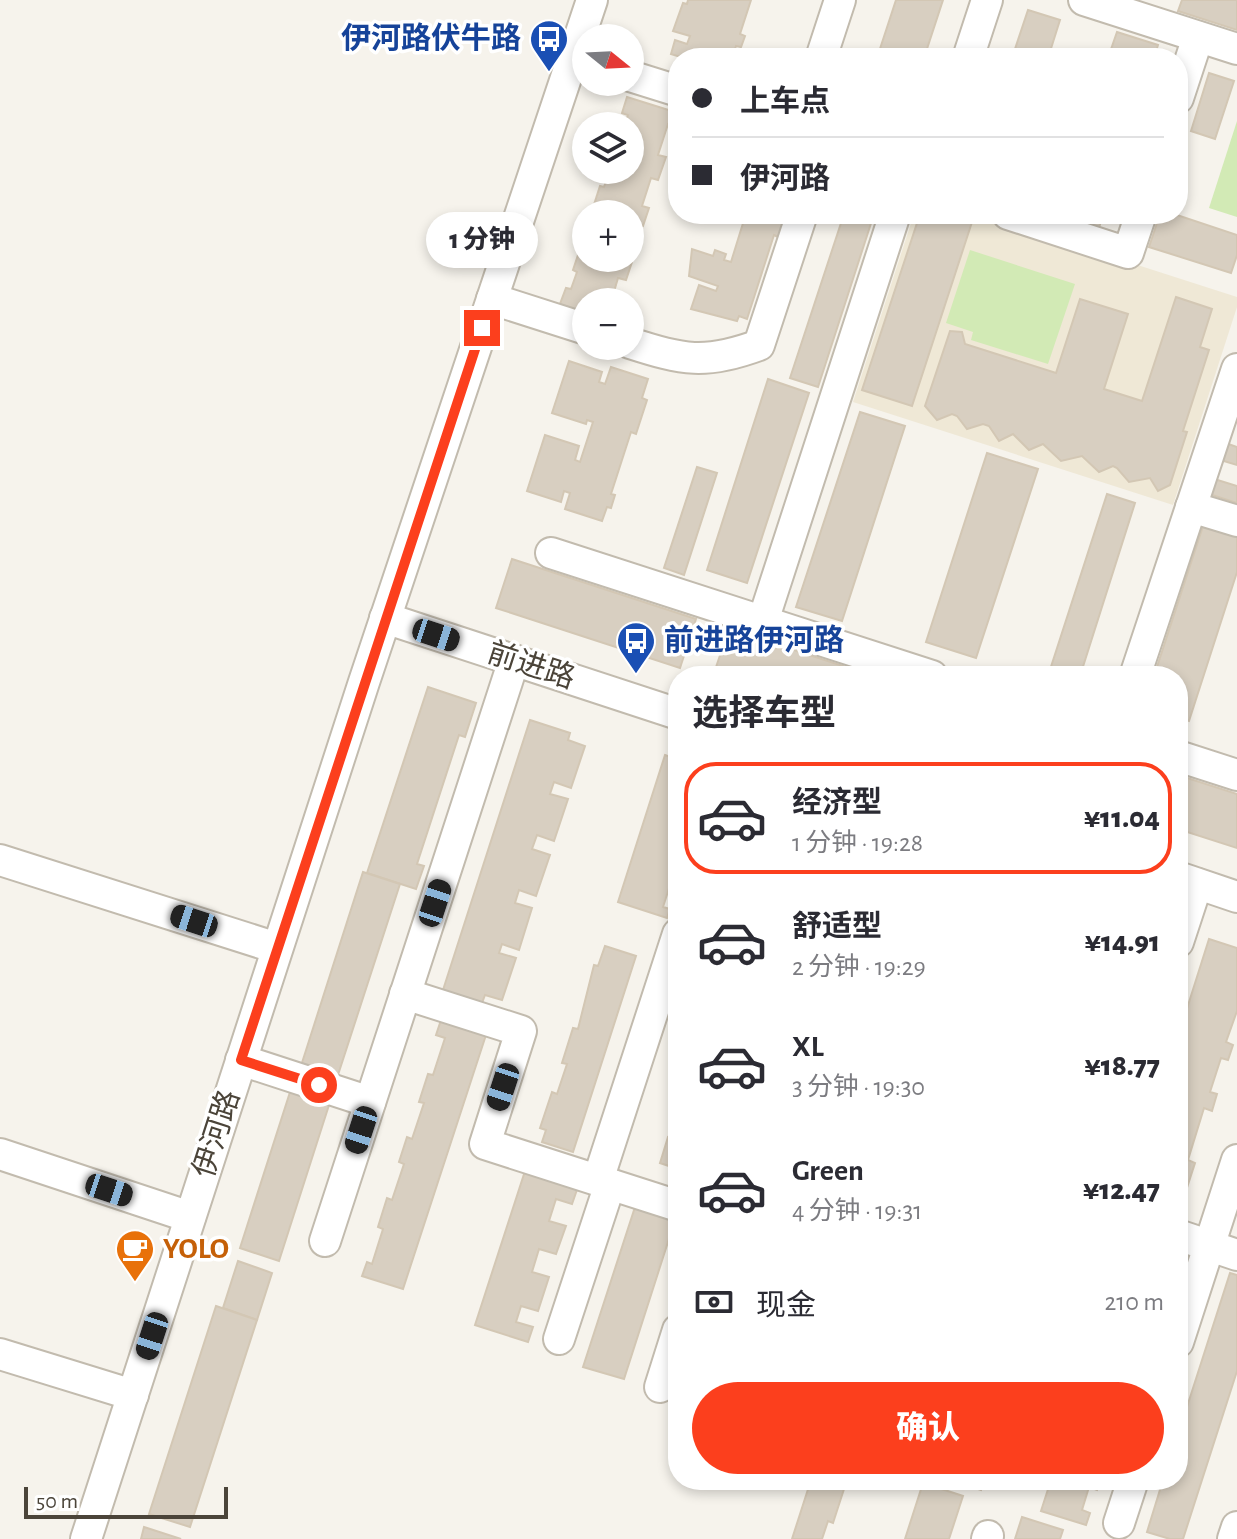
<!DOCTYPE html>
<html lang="zh">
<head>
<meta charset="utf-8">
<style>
  :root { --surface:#fff; --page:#f7f7f7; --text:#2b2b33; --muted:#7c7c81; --line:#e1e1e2; --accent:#fc3f1d }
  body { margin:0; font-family:"Alegreya Sans","Noto Sans SC",sans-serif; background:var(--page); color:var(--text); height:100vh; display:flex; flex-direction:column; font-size:30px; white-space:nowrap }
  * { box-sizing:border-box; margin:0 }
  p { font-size:26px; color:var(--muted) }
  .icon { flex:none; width:44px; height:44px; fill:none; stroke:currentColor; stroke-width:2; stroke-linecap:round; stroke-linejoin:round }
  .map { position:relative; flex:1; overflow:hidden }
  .drawer { position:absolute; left:668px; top:666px; width:520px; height:824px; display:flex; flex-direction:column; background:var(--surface); border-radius:32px; box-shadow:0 4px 12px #0003 }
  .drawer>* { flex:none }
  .guide { position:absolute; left:668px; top:48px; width:520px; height:176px; border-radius:32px; box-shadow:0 4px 12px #0003; display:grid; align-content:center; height:176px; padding:0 24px; background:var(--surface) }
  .needle { width:52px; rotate:108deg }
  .tools { position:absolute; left:572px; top:24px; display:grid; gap:16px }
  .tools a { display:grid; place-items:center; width:72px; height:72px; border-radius:50%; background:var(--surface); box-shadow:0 4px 12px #0003; font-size:40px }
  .scale { position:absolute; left:24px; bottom:20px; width:204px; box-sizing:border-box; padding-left:8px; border:4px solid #4b4439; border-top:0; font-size:22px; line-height:28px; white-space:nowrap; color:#4b4439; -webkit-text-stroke:6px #fff; paint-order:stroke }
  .end { position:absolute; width:36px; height:36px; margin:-18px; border:10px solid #fc3f1d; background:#fff; box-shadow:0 0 0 4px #fff }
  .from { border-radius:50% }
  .bubble { position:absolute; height:56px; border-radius:28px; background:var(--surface); box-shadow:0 4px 12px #0003; font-size:26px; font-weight:800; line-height:56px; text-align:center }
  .car { position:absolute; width:24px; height:48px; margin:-24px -12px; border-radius:10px; box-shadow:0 0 6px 2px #0007; background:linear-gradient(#222 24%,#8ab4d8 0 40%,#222 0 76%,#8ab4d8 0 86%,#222 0) }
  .guide b { display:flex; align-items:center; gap:28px; height:76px; font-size:30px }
  .guide b+b { border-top:2px solid var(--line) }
  .guide i { width:20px; height:20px; background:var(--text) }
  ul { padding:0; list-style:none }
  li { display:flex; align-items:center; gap:24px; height:112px; margin:0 16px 12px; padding:0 8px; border:4px solid transparent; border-radius:32px }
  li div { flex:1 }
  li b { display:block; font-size:30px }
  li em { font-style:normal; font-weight:800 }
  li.selected { border-color:var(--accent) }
  li>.icon { width:72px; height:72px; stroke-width:1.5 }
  h2 { padding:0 24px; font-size:36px; line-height:96px }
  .pay { display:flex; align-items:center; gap:20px; height:88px; padding:0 24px; font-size:30px }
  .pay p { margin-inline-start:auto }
  .button { display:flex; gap:16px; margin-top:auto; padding:16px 24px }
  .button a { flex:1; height:92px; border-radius:48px; background:var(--accent); color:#fff; font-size:32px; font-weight:800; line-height:92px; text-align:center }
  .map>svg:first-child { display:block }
  .education { fill:#efe8d6 }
  .green { fill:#d2eab5 }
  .building { fill:#d8cfc1; stroke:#d3c7b4; stroke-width:2 }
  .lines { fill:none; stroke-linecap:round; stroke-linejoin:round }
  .minor-casing { stroke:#c2bbae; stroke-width:34 }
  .minor { stroke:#fff; stroke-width:30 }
  .route { stroke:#fc3f1d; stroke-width:10 }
  .labels { text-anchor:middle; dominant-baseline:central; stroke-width:7; stroke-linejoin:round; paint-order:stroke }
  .transit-label { font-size:30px; font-weight:bold; fill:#164399; stroke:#fff; text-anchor:end }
  .street-label { font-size:30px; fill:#4b4439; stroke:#fff }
  .food-label { font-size:30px; font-weight:bold; fill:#c56008; stroke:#fff; text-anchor:start }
</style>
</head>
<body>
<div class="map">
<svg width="1237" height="1539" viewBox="0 0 1237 1539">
  <rect width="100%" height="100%" fill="#f6f3ec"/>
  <path class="education" d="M914,214H979L1237,297V307L1173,505L853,402Z"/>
  <g class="green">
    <path d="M1237,121V217L1209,208Z"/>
    <path d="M970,250L1075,284L1048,364L971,340L973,332L946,323Z"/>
  </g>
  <g class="building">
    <path d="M688,0H751L740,34L745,36L741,47L736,46L732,58H684L671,54L675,40L687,44L690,36L673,31L683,3L687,4Z"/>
    <path d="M896,0H943L924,58H877Z"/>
    <path d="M1182,0H1237V30L1178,11Z"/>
    <path d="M1028,10L1060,20L1048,58H1012Z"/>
    <path d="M1117,32L1158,45L1154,58H1108Z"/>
    <path d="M1209,73L1234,81L1215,139L1191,131Z"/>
    <path d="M627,97L678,113L676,127L668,124L658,155L666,157L658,180L651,178L642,206L649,208L643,226L636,224L630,242V214H591L600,186L604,187L610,170H630V126H624L628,115L622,113Z"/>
    <path d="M725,214H786L778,237L774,235L747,319L739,316L737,321L691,309L699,285L716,291L718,286L689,276L692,249L713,256L715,250L726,254L724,260L731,262L744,220Z"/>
    <path d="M844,214H874L818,387L790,378Z"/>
    <path d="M920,214H958L973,219L912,406L862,390Z"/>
    <path d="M1057,214H1103L1097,235L1055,221Z"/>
    <path d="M1160,214H1174L1237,235V255L1231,273L1149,247Z"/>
    <path d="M584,237L586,258L633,259L626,280L618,278L611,302H586V313L560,304L566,288L571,289L577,272L573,270Z"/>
    <path d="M1176,297L1212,309L1200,347L1209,350L1183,431L1187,432L1170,485L1158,491L1150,478L1129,482L1117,468L1113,466L1099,472L1082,456L1061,461L1043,444L1029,450L1013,434L999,441L989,426L983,424L967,429L957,416L952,414L937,420L925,406L950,331L962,332L965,344L1056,373L1080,299L1128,314L1104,389L1142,401Z"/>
    <path d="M569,361L602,372L599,382L605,384L611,367L648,379L642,398L647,400L636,434L631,432L611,494L615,495L611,508L607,507L602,521L565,509L570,493L564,491L561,502L527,491L545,435L579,446L575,460L580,462L593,422L587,420L586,424L552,413Z"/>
    <path d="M768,379L809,393L747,583L707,570Z"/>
    <path d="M860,412L905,426L842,621L796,607Z"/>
    <path d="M1220,441L1237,447V465L1214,458Z"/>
    <path d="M987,453L1038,469L976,658L926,642Z"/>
    <path d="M697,467L717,473L684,575L664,568Z"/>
    <path d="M1211,478L1237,486V503L1206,493Z"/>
    <path d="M1107,494L1135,503L1080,676H1057L1049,673Z"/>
    <path d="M1205,520L1237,531V572L1189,721L1178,717V676H1154Z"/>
    <path d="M512,559L696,619L680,668L496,608Z"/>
    <path d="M729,629L874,676H713Z"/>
    <path d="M428,687L476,703L465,737L459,735L417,864L424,866L416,889L367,873Z"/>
    <path d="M530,720L570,733L568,740L585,746L571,788L554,782L550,794L568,799L554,841L537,835L532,849L550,855L536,896L519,890L515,903L532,908L519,950L502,944L499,953L516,958L502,1000L485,995L482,1003L443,990Z"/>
    <path d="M665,755L678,760V878L673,876L663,907L670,909L667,918L618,902Z"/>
    <path d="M1178,775L1237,794V848L1178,829Z"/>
    <path d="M363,872L400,884L336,1081L300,1069Z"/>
    <path d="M1209,939L1237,948V1011L1226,1042L1233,1045L1228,1060L1221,1058L1210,1092L1217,1094L1212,1111L1204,1108L1188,1160L1195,1163L1182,1203L1178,1202V1037Z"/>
    <path d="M605,946L636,956L573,1152L542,1142L546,1130L540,1128L552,1092L557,1094L567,1064L562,1063L573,1028L578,1029L594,965L598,966Z"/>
    <path d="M441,1020L486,1035L403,1289L362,1276L367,1262L372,1264L383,1229L378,1227L387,1198L392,1200L404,1164L399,1162L407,1137L412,1139L424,1103L419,1102L428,1074L433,1075L445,1038L436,1035Z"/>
    <path d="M291,1089L330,1102L279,1261L240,1248Z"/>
    <path d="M668,1137L678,1140V1169L660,1163Z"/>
    <path d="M526,1168L579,1184L572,1204L556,1199L549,1221L566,1226L556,1254L539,1249L532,1272L549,1277L538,1311L521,1306L516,1322L533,1327L528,1342L475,1325Z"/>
    <path d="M636,1204L676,1217L624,1379L583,1367Z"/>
    <path d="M238,1261L272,1273L257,1320L223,1308Z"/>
    <path d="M1230,1273L1237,1275V1371L1183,1539H1170L1147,1532L1163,1480H1178V1435Z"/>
    <path d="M216,1306L257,1320L190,1527L149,1514Z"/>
    <path d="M811,1480H841L839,1484L845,1486L833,1523L828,1521L822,1539H792Z"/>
    <path d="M950,1480H984L981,1490Z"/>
    <path d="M1051,1480H1100L1097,1490L1089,1487L1082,1510L1090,1513L1086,1525L1041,1511Z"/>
    <path d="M923,1483L963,1496L949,1539H905Z"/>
    <path d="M1022,1517L1063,1530L1060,1539H1015Z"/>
    <path d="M144,1527L181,1539H141Z"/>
  </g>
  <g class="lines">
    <g class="minor-casing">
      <g id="minor">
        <path d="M1084,0L1237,49"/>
        <path d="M821,58L840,0"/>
        <path d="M968,58L987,0"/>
        <path d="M630,76L678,91"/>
        <path d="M1178,98L1198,37"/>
        <path d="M1008,214L1128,253L1141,214"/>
        <path d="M492,299L586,329"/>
        <path d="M630,343C683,360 705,365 759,345L802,214"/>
        <path d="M1191,507L1237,521"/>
        <path d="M551,553L932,676"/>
        <path d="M385,618L678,714"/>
        <path d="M763,621L895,214"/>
        <path d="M1135,676L1237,369"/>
        <path d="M1178,756L1237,775"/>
        <path d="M0,860L277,948"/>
        <path d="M1178,877L1237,897"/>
        <path d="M1178,942L1197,884"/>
        <path d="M405,994L521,1031L485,1144L678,1206"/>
        <path d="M241,1060L370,1102"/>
        <path d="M0,1154L190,1217"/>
        <path d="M598,1180L678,934"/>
        <path d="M1178,1235L1237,1255"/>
        <path d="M325,1241L514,660"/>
        <path d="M559,1339L610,1184"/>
        <path d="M1178,1342L1237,1160"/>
        <path d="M0,1354L133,1395"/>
        <path d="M660,1387L678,1330"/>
        <path d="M1119,1523L1133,1480"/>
        <path d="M86,1539L364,682L592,0"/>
        <path d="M987,1539L988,1536"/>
        <path d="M1233,1539L1237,1527"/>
      </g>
    </g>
    <use href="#minor" class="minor"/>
  </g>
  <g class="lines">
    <path class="route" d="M319,1085L241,1060L482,328"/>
  </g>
  <defs>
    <g id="bus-pin" transform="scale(2)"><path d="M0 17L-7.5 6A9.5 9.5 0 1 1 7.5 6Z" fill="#1a4fb4" stroke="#fff"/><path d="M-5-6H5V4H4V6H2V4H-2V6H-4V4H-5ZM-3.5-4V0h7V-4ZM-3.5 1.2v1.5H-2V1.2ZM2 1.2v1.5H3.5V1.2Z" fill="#fff"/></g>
    <g id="cafe-pin" transform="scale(2)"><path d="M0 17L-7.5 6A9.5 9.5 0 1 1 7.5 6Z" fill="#e8710a" stroke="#fff"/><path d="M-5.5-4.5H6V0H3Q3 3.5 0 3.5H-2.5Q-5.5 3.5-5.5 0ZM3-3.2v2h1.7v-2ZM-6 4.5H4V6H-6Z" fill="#fff"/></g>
  </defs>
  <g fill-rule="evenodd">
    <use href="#bus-pin" x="549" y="39"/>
    <use href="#bus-pin" x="636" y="641"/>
    <use href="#cafe-pin" x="135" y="1249"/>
  </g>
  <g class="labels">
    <g class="transit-label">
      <text x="521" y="39">伊河路伏牛路</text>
      <text x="664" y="641" text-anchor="start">前进路伊河路</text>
    </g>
    <g class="street-label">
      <text transform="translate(531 666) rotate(18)">前进路</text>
      <text transform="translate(217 1134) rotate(-72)">伊河路</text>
    </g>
    <g class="food-label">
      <text x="163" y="1249">YOLO</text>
    </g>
  </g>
</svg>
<div class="tools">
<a><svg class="needle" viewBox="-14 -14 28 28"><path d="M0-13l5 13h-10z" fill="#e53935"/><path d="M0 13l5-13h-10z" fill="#7c7c81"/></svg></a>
<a><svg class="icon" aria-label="layers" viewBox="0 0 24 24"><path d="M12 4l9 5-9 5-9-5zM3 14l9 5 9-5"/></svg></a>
<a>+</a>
<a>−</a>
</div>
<div class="scale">50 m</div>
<i class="end from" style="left:319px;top:1085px"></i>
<i class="end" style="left:482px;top:328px"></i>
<div class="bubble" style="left:426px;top:212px;width:112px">1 分钟</div>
<i class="car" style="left:436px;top:635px;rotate:108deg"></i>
<i class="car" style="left:435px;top:903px;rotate:18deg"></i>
<i class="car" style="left:194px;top:921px;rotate:288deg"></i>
<i class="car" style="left:503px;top:1087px;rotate:198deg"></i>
<i class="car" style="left:361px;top:1130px;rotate:198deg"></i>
<i class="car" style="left:109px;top:1190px;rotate:108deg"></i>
<i class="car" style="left:152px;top:1336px;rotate:198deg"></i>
<div class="guide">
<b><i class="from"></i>上车点</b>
<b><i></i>伊河路</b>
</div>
<section class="drawer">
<h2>选择车型</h2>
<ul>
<li class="selected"><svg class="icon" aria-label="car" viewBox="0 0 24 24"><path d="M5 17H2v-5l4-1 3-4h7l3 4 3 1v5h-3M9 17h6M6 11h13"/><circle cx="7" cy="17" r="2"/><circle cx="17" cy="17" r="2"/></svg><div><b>经济型</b><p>1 分钟 · 19:28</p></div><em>¥11.04</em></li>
<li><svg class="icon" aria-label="car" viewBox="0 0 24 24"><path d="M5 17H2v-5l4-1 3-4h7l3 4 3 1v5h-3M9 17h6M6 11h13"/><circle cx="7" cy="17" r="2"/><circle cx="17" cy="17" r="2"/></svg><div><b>舒适型</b><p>2 分钟 · 19:29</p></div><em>¥14.91</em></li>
<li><svg class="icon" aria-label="car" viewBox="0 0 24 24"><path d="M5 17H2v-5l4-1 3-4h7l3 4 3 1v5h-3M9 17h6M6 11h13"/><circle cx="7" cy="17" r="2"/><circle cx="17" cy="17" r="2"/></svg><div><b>XL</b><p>3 分钟 · 19:30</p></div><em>¥18.77</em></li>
<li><svg class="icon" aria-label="car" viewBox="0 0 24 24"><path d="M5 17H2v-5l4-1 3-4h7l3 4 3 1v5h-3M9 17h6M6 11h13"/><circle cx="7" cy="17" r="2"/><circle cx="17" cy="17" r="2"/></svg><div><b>Green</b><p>4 分钟 · 19:31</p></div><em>¥12.47</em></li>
</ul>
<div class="pay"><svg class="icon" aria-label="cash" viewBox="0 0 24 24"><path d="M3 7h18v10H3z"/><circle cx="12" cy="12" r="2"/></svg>现金<p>210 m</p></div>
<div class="button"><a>确认</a></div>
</section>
</div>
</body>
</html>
